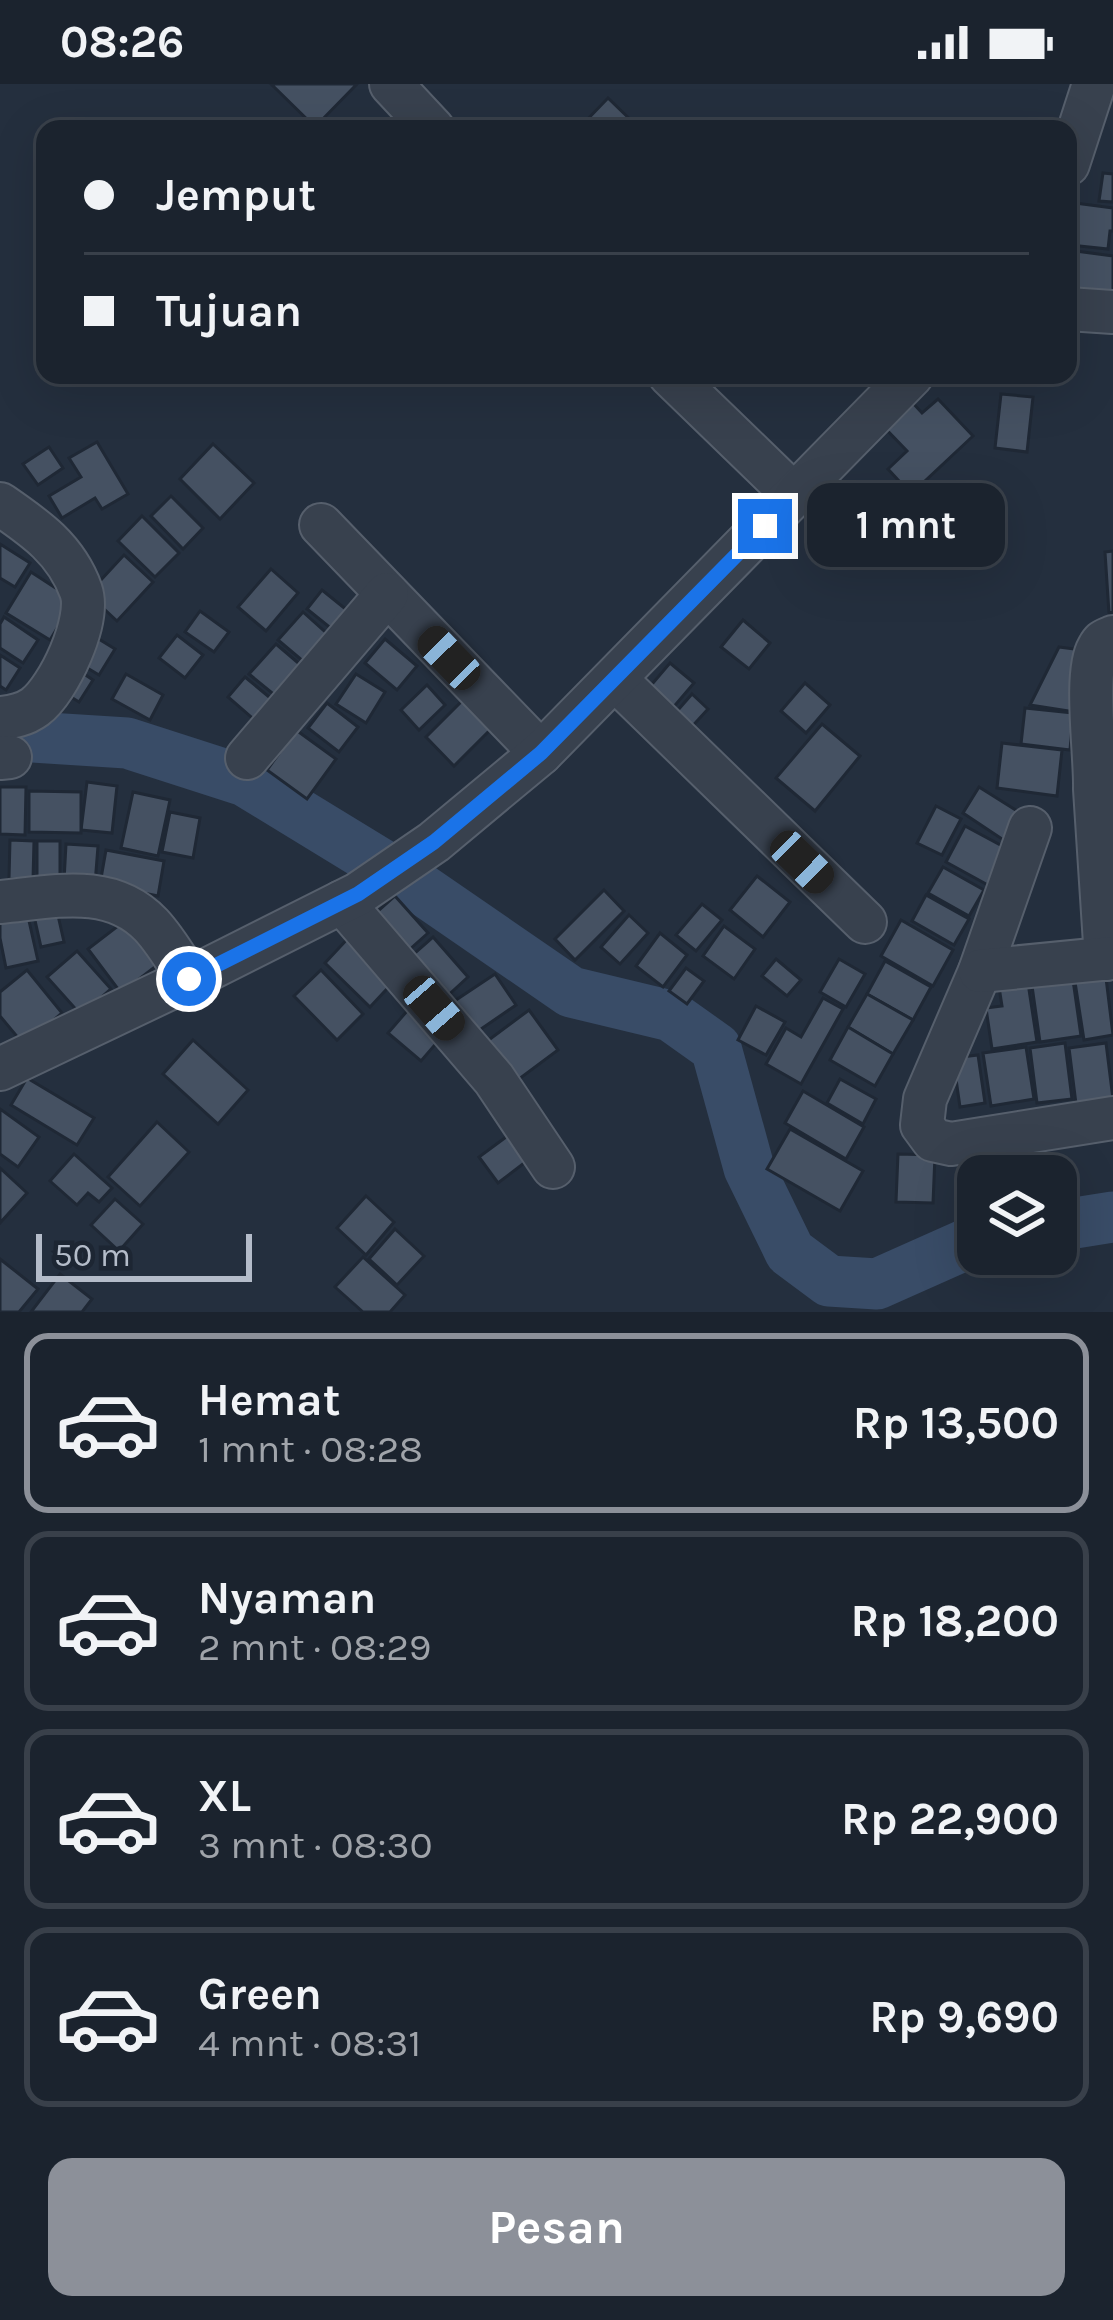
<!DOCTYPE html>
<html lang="id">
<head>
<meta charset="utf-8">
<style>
  :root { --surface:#1b232e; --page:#242b36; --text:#f1f3f6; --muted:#a0a4aa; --line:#39404a; --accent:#8c9099 }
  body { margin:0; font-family:Karla,sans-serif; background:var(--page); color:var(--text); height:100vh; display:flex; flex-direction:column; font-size:45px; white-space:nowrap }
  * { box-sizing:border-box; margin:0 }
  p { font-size:39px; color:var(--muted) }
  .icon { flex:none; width:66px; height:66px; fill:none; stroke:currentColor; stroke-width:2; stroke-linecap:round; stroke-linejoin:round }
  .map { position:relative; height:1228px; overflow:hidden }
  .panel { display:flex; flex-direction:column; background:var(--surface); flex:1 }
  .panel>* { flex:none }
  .banner { position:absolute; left:36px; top:36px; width:1041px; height:264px; border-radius:24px; box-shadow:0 12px 48px #0002,0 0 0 3px var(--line); display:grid; align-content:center; height:264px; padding:0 48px; background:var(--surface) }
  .tools { position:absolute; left:957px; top:1071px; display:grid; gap:24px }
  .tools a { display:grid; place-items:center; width:120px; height:120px; border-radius:24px; background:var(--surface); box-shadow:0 12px 48px #0002,0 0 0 3px var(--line); font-size:60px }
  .scale { position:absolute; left:36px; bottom:30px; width:216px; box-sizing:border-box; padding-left:12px; border:6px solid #b4bcc9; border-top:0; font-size:33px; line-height:42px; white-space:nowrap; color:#b4bcc9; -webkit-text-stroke:9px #1d2633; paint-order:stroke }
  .end { position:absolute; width:54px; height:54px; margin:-27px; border:15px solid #1a73e8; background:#fff; box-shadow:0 0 0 6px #fff }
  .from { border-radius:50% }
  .bubble { position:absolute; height:84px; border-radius:24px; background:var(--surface); box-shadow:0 12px 48px #0002,0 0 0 3px var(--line); font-size:39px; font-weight:700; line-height:84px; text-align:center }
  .car { position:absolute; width:36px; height:72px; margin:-36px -18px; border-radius:15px; box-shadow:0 0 9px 3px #0007; background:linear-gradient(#222 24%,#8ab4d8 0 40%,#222 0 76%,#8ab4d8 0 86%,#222 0) }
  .banner b { display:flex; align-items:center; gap:42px; height:114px; font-size:45px }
  .banner b+b { border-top:3px solid var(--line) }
  .banner i { width:30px; height:30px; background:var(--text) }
  ul { padding:21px 0 0; list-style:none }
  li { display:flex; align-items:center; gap:36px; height:180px; margin:0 24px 18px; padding:0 24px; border:6px solid var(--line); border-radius:24px }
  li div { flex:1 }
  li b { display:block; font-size:45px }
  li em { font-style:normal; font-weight:700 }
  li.active { border-color:var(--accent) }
  li>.icon { width:108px; height:108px; stroke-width:1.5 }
  .action { display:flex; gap:24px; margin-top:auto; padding:24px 48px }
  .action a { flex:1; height:138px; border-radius:24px; background:var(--accent); color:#fff; font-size:48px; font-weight:700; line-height:138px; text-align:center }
  .status { display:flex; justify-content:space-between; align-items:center; height:84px; padding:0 60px; background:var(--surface); direction:ltr }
  .status svg { height:33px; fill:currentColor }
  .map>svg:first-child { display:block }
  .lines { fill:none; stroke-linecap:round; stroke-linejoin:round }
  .river { stroke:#394c67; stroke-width:51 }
  .building { fill:#455162; stroke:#1f2835; stroke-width:3 }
  .minor-casing { stroke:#565f6c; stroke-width:46 }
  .minor { stroke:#38414e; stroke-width:42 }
  .route { stroke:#1a73e8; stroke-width:15 }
</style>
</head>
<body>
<div class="status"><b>08:26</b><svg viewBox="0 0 49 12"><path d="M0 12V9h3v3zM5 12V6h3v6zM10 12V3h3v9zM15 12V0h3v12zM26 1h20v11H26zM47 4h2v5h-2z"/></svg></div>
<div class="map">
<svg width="1113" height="1228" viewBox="0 0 1113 1228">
  <rect width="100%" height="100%" fill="#242f3e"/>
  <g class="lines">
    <g class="river">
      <path d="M0,651L127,659L245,697L417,802L571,908L671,932L716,964L749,1084L790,1168L829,1197L877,1200L978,1155"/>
      <path d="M1056,1142L1113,1133"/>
    </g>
  </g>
  <g class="building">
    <path d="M271,0H357L315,43Z"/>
    <path d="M608,14L640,45H586L582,41Z"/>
    <path d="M1103,89L1113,90V118L1099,117Z"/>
    <path d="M1075,119L1113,124V147H1110L1108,165L1070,161Z"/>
    <path d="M1068,166L1113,172V213L1068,207Z"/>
    <path d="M1001,310L1033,313L1027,368L995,364Z"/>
    <path d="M938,315L973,352L911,410L888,385L907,367L883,342L911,317L922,329Z"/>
    <path d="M97,358L128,410L102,425L95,414L62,434L49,412L81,393L69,374Z"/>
    <path d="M213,360L254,399L220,435L180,395Z"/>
    <path d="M49,363L63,384L38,401L23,380Z"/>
    <path d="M171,412L203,444L183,465L151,432Z"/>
    <path d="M142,432L179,469L155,493L118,457Z"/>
    <path d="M0,460L30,479L15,503L0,494Z"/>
    <path d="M1113,467V528L1109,529L1105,468Z"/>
    <path d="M124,471L153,498L117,537L88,510Z"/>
    <path d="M271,485L298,509L266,547L238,523Z"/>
    <path d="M31,488L74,516L50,556L6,529Z"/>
    <path d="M322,506L353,531L338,550L307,525Z"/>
    <path d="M200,527L229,548L214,568L185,548Z"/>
    <path d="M303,528L333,555L310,583L278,556Z"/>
    <path d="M4,533L38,556L23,579L0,564V540Z"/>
    <path d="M743,536L770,559L749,585L721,563Z"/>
    <path d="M84,546L115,565L99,591L69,573Z"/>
    <path d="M177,551L203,571L185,594L159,574Z"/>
    <path d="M385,555L417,582L397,606L365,579Z"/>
    <path d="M276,560L303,583L277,613L249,590Z"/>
    <path d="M1059,563L1082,566L1075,628L1030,621Z"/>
    <path d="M0,571L20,584L6,606L0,602Z"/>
    <path d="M670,579L694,599L671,626L647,606Z"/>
    <path d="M69,580L93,596L79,618L55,603Z"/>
    <path d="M126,590L163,611L150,636L112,615Z"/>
    <path d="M356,590L385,608L366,639L336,620Z"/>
    <path d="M245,593L274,617L257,638L228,613Z"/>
    <path d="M805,599L830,621L806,649L781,627Z"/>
    <path d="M427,601L445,621L419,646L401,626Z"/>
    <path d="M692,610L708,625L687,648L671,634Z"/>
    <path d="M462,617L490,646L454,682L426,653Z"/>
    <path d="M327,619L358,643L339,668L308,644Z"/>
    <path d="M1025,624L1073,629L1070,666L1021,660Z"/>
    <path d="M822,640L860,672L815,727L776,694Z"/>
    <path d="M296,646L336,675L307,715L267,686Z"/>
    <path d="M1002,659L1062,666L1057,712L997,704Z"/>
    <path d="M87,698L117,702L112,749L81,746Z"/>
    <path d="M0,703H26L25,751L0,750Z"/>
    <path d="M979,703L1022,730L1005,757L963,729Z"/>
    <path d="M29,707L81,708V749L29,748Z"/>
    <path d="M133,708L170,716L158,772L121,764Z"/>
    <path d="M936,722L961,735L942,771L917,759Z"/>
    <path d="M170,728L200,734L193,774L162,768Z"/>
    <path d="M965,742L1017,770L997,806L946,778Z"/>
    <path d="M10,756L34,757L33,796L9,795Z"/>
    <rect x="37" y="757" width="23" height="45"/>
    <path d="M66,760L98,762L95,800L64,797Z"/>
    <path d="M106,766L164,777L158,812L100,800Z"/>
    <path d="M943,783L984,806L969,832L928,809Z"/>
    <path d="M757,792L790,818L763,853L730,826Z"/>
    <path d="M604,806L624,827L575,876L555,855Z"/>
    <path d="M926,811L969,835L954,861L912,837Z"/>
    <path d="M395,812L428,849L400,874L367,837Z"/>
    <path d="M702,820L722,836L696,867L676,851Z"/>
    <path d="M57,827L64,858L41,863L34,832Z"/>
    <path d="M27,828L38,877L6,884L0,854V833Z"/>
    <path d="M629,831L648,849L620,880L601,863Z"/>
    <path d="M127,835L160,879L121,909L88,865Z"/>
    <path d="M901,836L953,866L933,902L881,872Z"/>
    <path d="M724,842L755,865L734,895L703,872Z"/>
    <path d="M660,849L687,871L663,903L636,882Z"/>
    <path d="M352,850L398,893L370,923L325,879Z"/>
    <path d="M433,853L468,893L444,915L408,875Z"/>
    <path d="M77,867L111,905L81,931L47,893Z"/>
    <path d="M776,875L801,896L787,912L762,892Z"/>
    <path d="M839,875L865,890L846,923L820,908Z"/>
    <path d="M885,877L931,903L913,936L867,910Z"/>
    <path d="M686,884L704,897L687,920L669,907Z"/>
    <path d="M27,886L62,929L24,961L0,932V908Z"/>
    <path d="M321,886L363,930L337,956L294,912Z"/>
    <path d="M495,890L516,921L465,956L444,924Z"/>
    <path d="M1106,894L1113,951L1084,956L1075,898Z"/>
    <path d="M1073,896L1081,952L1040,958L1032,902Z"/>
    <path d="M1028,899L1037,958L992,965L986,924L1002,922L999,903Z"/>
    <path d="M867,910L913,936L893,970L848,943Z"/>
    <path d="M823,914L843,925L801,1000L766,980L786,944L801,953Z"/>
    <path d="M414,919L446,948L421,977L388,949Z"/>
    <path d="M756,922L785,938L766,971L738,956Z"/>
    <path d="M529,926L558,966L511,1001L482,961Z"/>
    <path d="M848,943L893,970L875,1002L830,976Z"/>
    <path d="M193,956L248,1006L218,1040L163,990Z"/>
    <path d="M1065,959L1072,1015L1037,1019L1030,964Z"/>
    <path d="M1106,959L1113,1015L1076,1020L1069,964Z"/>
    <path d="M1026,963L1034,1015L991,1022L983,969Z"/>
    <path d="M978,971L985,1019L960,1023L953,974Z"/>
    <path d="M27,994L94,1034L77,1061L11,1021Z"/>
    <path d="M840,995L876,1015L863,1040L827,1019Z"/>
    <path d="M803,1007L864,1043L846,1075L785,1039Z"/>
    <path d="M0,1025L39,1053L18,1083L0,1070Z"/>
    <path d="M157,1038L189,1068L140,1122L108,1093Z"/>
    <path d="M790,1045L863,1087L840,1127L767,1085Z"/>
    <path d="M513,1048L532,1073L498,1099L479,1073Z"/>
    <path d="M1047,1055L1049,1092H979L977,1059Z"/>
    <path d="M74,1070L112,1104L99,1118L88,1109L77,1121L50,1097Z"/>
    <path d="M898,1070L935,1071L933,1119L896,1118Z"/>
    <path d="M0,1084L27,1109L0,1139Z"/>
    <path d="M366,1112L394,1138L366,1171L337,1144Z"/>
    <path d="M115,1115L143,1140L119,1167L91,1141Z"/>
    <path d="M395,1145L424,1172L397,1201L369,1175Z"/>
    <path d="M363,1173L405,1211L390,1228H363L335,1203Z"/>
    <path d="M0,1175L38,1205L19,1228H0Z"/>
    <path d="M60,1190L92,1215L82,1228H31Z"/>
  </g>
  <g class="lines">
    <g class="minor-casing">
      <g id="minor">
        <path d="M391,0L433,45"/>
        <path d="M1068,80L1094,0"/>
        <path d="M1068,225L1113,228"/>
        <path d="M670,291L795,412"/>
        <path d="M0,420C35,444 66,465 81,507C91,536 59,605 35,623C24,631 13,633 0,634"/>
        <path d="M321,441L541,669"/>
        <path d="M615,595L865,838"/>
        <path d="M0,674L10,673"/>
        <path d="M247,674L387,510"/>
        <path d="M1030,744L980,887L925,1015L922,1041L933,1056L951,1060L1113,1034"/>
        <path d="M0,818C53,813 110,798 151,841C166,857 177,877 189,895"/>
        <path d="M342,818L494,995L553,1083"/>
        <path d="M1106,875L1095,705C1096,673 1084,589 1098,565C1103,556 1104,557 1113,553"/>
        <path d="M980,887L1113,874"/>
        <path d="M0,985L189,895L358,810L434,758L541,669L912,291"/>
      </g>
    </g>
    <use href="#minor" class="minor"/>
  </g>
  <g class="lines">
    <path class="route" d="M189,895L358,810L434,758L541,669L765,442"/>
  </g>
</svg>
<div class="tools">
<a><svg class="icon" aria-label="layers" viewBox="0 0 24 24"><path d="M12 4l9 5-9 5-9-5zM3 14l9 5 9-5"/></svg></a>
</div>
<div class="scale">50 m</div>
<i class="end from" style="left:189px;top:895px"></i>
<i class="end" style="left:765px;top:442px"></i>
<div class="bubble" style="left:807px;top:399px;width:198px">1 mnt</div>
<i class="car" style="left:449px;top:574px;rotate:316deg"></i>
<i class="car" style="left:802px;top:778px;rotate:134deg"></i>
<i class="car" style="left:434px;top:924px;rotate:139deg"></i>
<div class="banner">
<b><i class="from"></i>Jemput</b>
<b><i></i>Tujuan</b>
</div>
</div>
<section class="panel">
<ul>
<li class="active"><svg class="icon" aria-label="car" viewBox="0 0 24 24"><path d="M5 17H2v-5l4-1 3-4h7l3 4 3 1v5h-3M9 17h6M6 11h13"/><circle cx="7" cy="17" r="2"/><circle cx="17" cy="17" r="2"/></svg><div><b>Hemat</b><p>1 mnt · 08:28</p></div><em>Rp 13,500</em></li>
<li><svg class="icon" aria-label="car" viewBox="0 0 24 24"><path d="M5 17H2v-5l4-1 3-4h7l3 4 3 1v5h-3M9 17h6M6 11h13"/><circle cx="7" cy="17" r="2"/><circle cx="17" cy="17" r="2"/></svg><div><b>Nyaman</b><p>2 mnt · 08:29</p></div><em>Rp 18,200</em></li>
<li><svg class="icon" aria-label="car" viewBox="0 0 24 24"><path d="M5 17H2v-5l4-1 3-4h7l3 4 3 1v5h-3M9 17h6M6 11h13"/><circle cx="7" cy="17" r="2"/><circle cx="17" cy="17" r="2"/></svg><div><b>XL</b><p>3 mnt · 08:30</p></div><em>Rp 22,900</em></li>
<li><svg class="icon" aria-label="car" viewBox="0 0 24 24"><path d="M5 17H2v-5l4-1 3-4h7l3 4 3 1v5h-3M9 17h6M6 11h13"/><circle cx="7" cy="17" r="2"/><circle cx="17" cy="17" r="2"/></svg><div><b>Green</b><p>4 mnt · 08:31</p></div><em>Rp 9,690</em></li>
</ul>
<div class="action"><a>Pesan</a></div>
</section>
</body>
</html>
